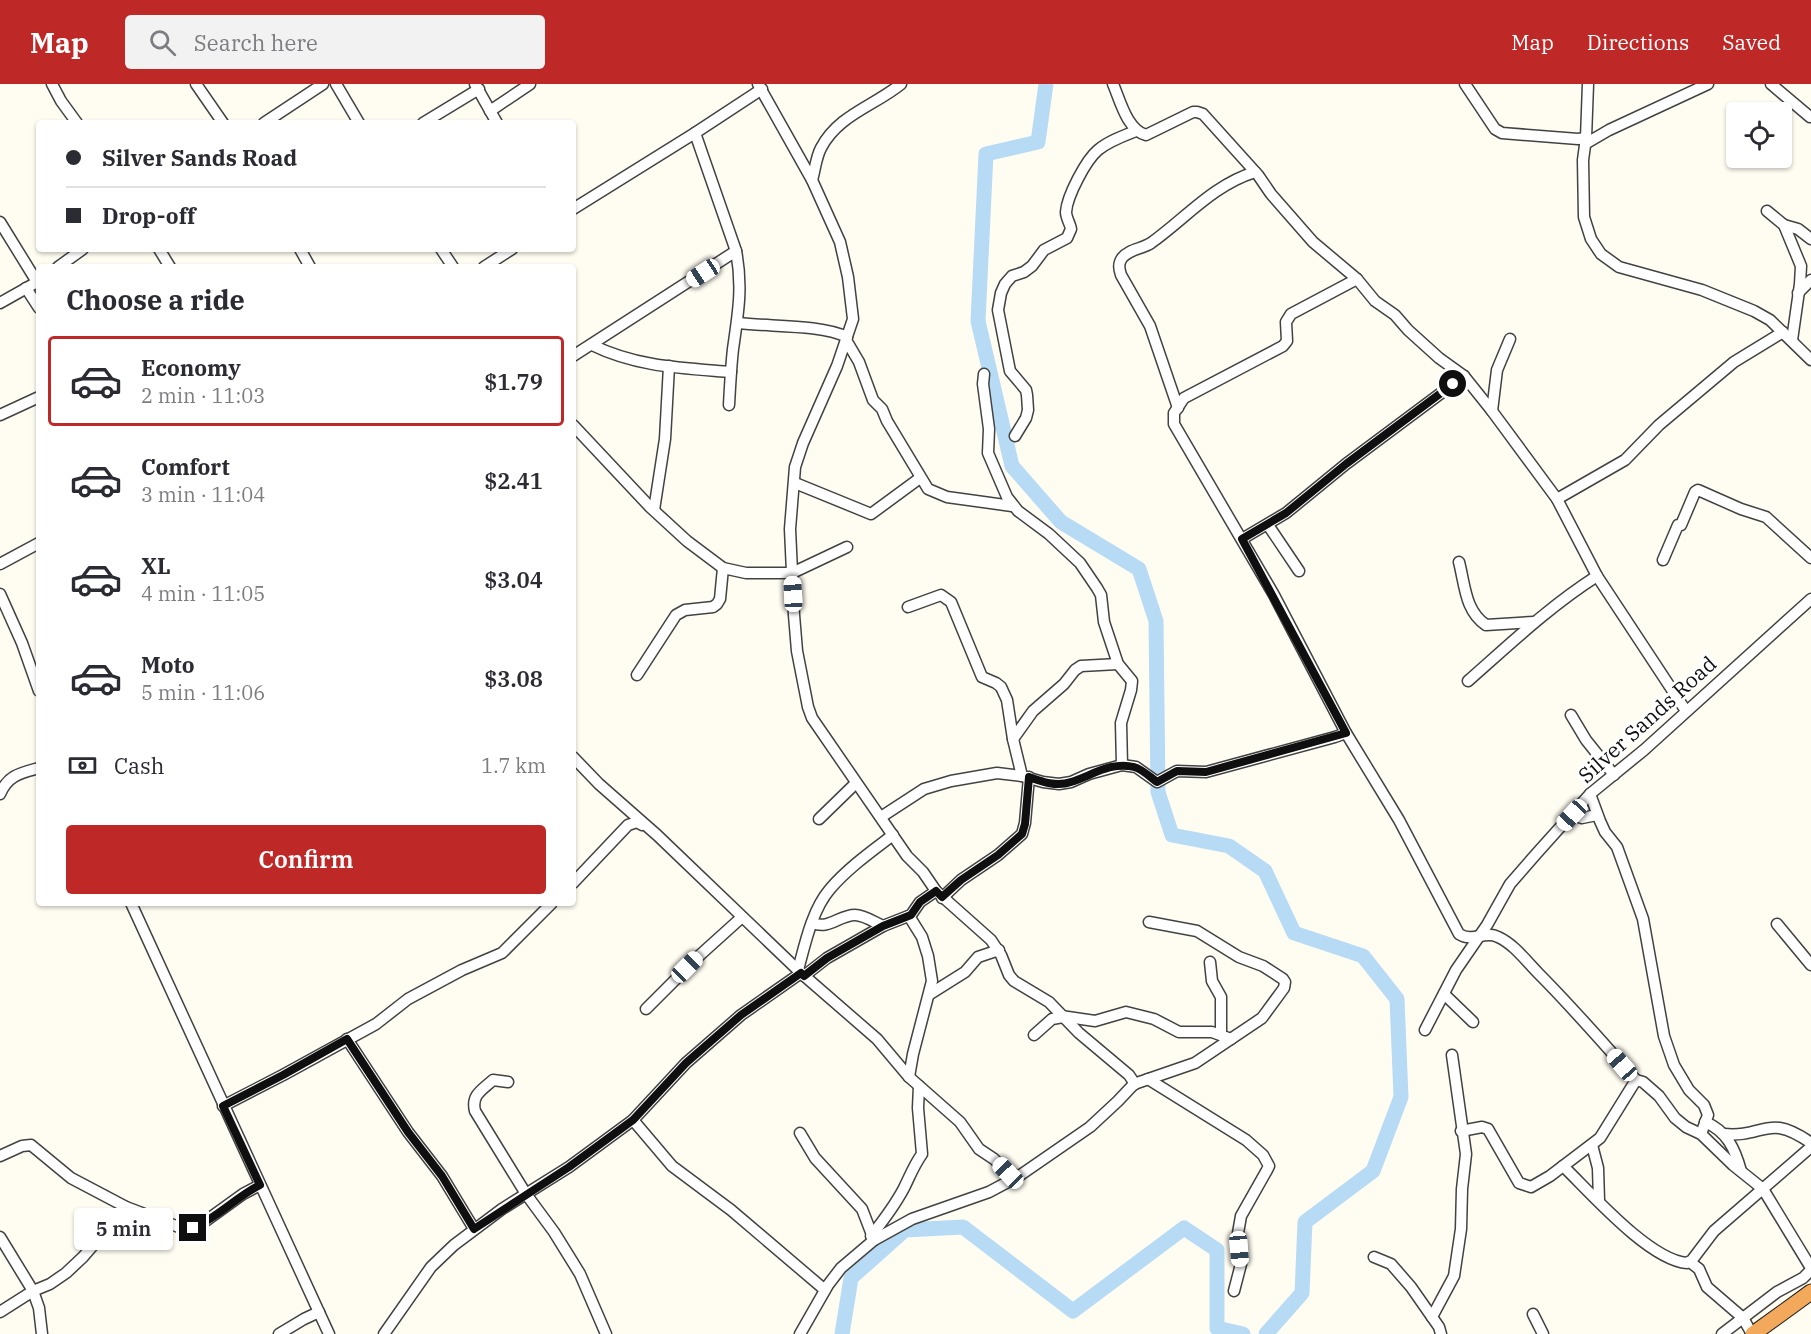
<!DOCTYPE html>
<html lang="en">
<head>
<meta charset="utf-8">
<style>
  :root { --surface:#fff; --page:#f2f2f3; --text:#2b2b33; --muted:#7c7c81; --line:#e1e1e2; --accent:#be2928 }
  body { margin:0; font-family:"IBM Plex Serif",serif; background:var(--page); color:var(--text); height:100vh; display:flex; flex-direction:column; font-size:22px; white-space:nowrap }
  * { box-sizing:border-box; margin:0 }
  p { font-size:20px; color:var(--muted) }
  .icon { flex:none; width:33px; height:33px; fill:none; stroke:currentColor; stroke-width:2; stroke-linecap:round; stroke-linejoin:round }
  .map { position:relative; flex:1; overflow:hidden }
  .panel { position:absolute; left:36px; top:180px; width:540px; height:642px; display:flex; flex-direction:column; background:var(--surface); border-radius:6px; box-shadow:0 2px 4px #0004 }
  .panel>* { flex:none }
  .hud { position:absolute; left:36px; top:36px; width:540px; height:132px; border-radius:6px; box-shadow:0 2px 4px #0004; display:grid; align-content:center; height:132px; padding:0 30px; background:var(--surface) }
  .controls { position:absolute; left:1726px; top:18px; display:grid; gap:12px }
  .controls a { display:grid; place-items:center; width:66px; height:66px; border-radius:6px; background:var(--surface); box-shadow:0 2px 4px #0004; font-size:30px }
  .end { position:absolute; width:27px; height:27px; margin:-14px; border:8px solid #0f0f0f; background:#fff; box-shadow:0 0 0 3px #fff }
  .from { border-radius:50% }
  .bubble { position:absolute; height:42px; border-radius:6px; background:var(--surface); box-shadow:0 2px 4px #0004; font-size:20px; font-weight:600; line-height:42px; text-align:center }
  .car { position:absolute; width:18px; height:36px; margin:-18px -9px; border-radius:8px; box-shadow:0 0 4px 2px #0007; background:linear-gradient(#fff 24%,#345 0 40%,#fff 0 76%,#345 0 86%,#fff 0) }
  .hud b { display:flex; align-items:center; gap:21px; height:57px; font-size:22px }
  .hud b+b { border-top:2px solid var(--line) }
  .hud i { width:15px; height:15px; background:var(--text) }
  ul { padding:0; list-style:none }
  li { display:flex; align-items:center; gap:18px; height:90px; margin:0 12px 9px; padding:0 18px; border:3px solid transparent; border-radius:6px }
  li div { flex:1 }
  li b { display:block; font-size:22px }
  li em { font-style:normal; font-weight:600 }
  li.selected { border-color:var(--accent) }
  li>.icon { width:54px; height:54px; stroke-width:1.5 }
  h2 { padding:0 30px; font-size:27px; line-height:72px }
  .pay { display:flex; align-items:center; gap:15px; height:66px; padding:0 30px; font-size:22px }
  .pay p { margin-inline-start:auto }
  .cta { display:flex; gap:12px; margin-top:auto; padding:12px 30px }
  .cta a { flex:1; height:69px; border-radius:6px; background:var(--accent); color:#fff; font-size:24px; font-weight:600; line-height:69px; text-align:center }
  header { display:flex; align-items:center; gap:36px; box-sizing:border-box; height:84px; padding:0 30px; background:var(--accent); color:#fff }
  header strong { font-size:28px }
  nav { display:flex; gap:33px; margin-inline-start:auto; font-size:21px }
  .search { width:420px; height:54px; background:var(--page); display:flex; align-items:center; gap:15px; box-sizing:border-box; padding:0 21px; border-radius:6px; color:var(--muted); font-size:22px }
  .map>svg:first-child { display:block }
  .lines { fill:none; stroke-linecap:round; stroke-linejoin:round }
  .river { stroke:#b7dbf5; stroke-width:15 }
  .minor-casing { stroke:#424242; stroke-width:13 }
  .highway-casing { stroke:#202020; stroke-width:17 }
  .minor { stroke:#fff; stroke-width:10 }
  .highway { stroke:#f2a95c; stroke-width:15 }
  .route { stroke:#0f0f0f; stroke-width:8 }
  .labels { text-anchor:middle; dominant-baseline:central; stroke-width:6; stroke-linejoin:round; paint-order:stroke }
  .street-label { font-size:21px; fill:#0f0f0f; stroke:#fff }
</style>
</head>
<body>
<header>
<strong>Map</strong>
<div class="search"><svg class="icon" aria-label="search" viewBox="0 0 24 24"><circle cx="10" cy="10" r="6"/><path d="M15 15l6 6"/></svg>Search here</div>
<nav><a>Map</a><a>Directions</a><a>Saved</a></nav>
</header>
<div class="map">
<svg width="1811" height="1250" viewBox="0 0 1811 1250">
  <rect width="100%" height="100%" fill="#fffdf2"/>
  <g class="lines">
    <g class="river">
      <path d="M1046,0L1038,58L986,70L978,237L1012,382L1061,438L1139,485L1156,537L1158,708L1172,751L1229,762L1265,787L1294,849L1363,872L1397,915L1401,1013L1373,1087L1305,1138L1302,1209L1266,1250"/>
      <path d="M842,1250L851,1194L905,1146L963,1143L1073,1227L1184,1144L1217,1166V1244L1243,1250"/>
    </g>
    <g class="minor-casing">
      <g id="minor">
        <path d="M52,0L61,17L77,39"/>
        <path d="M196,0L223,39"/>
        <path d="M336,0L359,39"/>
        <path d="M475,0L497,39"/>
        <path d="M758,0L812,96L840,158L848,193L853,235L837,282L803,359L795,383L790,445L794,531L797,567L808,623L812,634L907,772L923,788L936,807L991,856L1001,871L1009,891L1014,897L1049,918L1079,949L1129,991L1135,1000"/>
        <path d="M1113,0C1120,16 1127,46 1146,51L1193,28H1197L1203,30L1258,91L1271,110L1313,158L1357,195L1375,217L1395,231L1408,246L1439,274L1464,292L1492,327L1557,415L1597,492L1686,627"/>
        <path d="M1465,0L1495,45L1502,49L1578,55L1586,54"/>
        <path d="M1588,0L1586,54L1583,76L1584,133L1591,155L1601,170L1619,183L1702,206L1754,227L1770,236L1811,276"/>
        <path d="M1771,0L1810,33"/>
        <path d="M490,27L530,0"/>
        <path d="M264,39L323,0"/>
        <path d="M423,39L479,5"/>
        <path d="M695,49L736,167C743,203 738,230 733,265C731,283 730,302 729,321"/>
        <path d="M1585,60L1609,46L1708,0"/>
        <path d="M812,96C815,86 816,73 821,64C838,31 874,22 901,0"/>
        <path d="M573,125L695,49L762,5"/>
        <path d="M1767,127L1784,141L1801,182L1800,200L1792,256"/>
        <path d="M0,138L37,198"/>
        <path d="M1784,141L1798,145L1811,155"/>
        <path d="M159,165L170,183"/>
        <path d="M300,165L310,183"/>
        <path d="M441,165L453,183"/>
        <path d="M58,183L83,165"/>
        <path d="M484,183L512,165"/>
        <path d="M1357,195L1291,230L1286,238L1287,257L1283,262L1184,314L1174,329V340L1274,511L1346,649L1399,736L1459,850C1473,859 1485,846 1498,853C1514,860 1527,878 1539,890C1573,924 1604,960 1636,996L1643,998L1659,1012L1675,1034L1686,1043L1701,1050L1733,1081L1763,1105L1811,1184"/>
        <path d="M26,204L39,224"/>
        <path d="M1798,209L1811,196"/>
        <path d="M0,219L39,197"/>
        <path d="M739,239C770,243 820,240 847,253"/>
        <path d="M846,256L859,278L873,316L882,325L887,337L928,405L947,413L1012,422"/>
        <path d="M592,261C637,283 682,284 731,288"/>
        <path d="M573,272L736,167"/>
        <path d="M984,290L983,300L989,345L988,369L1007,413L1018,427L1049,450L1080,479L1097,504L1101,511L1104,538L1118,580L1132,597L1131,606L1121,639L1122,681"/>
        <path d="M1178,324L1150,242L1121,191C1119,185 1118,180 1122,174C1129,165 1142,165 1151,159C1186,134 1213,101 1255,88"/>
        <path d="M1492,327L1497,286L1510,255"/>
        <path d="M0,331L39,313"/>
        <path d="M573,341L650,423L687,457L723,484L746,489H792L847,463"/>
        <path d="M1015,352L1026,334L1028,326L1027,311L1026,306L1010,287L998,226L1001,209L1005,200L1012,192L1024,188L1032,182L1044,166L1067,154L1071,145C1070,139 1066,134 1066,128C1067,112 1086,76 1098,66C1109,57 1123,52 1136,47"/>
        <path d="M795,399L871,430L920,394"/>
        <path d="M1557,415L1625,376L1659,341L1734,278L1783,248"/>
        <path d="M654,426L665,355L669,282"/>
        <path d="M1268,441L1299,487"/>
        <path d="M1242,455L1286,429L1346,380L1464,292"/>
        <path d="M1663,476L1678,441H1681L1695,408L1698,406L1741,425L1766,433L1811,474"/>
        <path d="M1459,478C1465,501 1465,527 1486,541L1534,538"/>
        <path d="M0,480L39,459"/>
        <path d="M0,510L22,559L39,607"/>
        <path d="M908,523L941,511L951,518L982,593L996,599L1001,603L1007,616L1013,655L1022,692"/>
        <path d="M637,591L676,531L685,526L713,523L717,520L720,515L723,484"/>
        <path d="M1468,597C1510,560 1550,522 1597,492"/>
        <path d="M1571,631L1586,656L1614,691"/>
        <path d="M1013,655L1033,627L1064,600L1075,586L1081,582L1118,580"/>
        <path d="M573,673L599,700L657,751L801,889L877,955L909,993L960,1038L979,1065L994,1075L1008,1089L1019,1092"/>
        <path d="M0,710C8,691 21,689 39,684"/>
        <path d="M1590,710L1600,737L1605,748L1617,763L1643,835L1664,952L1674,981L1689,1006L1704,1021L1708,1031L1701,1050"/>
        <path d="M1572,731L1582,734L1597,731"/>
        <path d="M881,733L924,705L951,697L997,689L1022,692L1043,698L1059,700L1071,698L1089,690L1122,681L1136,683L1157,698L1177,687L1206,688L1335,653L1346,649"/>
        <path d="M819,735L856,699"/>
        <path d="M573,799L628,741L637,738L642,741"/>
        <path d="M942,814L961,796L998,771L1022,750L1025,739L1029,693"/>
        <path d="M131,819L329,1250"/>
        <path d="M813,839C829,846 839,831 855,831C864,831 874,838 883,842"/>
        <path d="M1777,840L1811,881"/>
        <path d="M1210,878L1212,897L1221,913V950"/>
        <path d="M798,886C805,860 812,826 830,805C848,784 872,767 893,751"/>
        <path d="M804,892L827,874L883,842L911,831L920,818L936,807"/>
        <path d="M930,910L965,888L978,873L999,866"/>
        <path d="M1444,910L1473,938"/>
        <path d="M646,925L700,871L741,834"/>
        <path d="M1061,932L1095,937L1126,928L1154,935L1179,948H1212L1231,955"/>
        <path d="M1425,946L1456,886L1487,841L1510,800L1537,769L1590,710L1644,666L1811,515"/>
        <path d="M1034,951L1052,935L1063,933"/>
        <path d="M347,955L408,1048L442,1092L474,1145"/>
        <path d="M909,993L913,970L932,897L928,872L922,853L909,832"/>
        <path d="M1148,995L1246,1056L1263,1071L1269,1082L1267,1086L1241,1132L1238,1149L1241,1180L1234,1207"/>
        <path d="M508,998L493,996C482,1006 471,1011 475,1027L526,1110L554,1148L580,1190L606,1250"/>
        <path d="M223,1022L283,991L376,940L408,915L462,886L502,869L552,819"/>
        <path d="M633,1036L672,1082L731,1126L825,1206"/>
        <path d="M1705,1038C1727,1047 1735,1065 1741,1087"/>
        <path d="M1461,1047L1482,1043L1488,1045L1519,1099L1531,1103L1550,1092L1600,1054L1636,996"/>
        <path d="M800,1049L815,1074L862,1125L874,1156"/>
        <path d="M1724,1050C1765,1054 1767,1028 1811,1059"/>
        <path d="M1592,1061L1598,1084L1599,1117"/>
        <path d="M0,1072L22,1062L31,1061L71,1094L126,1123L184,1145L200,1141L243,1110L260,1101"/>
        <path d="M1563,1082C1590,1108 1649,1176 1687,1179L1692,1176L1714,1147L1811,1063"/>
        <path d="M871,1152C883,1137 895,1121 904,1104C910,1092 914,1081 922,1070L918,1024L919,1002"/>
        <path d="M0,1153L33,1207L39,1224L42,1250"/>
        <path d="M1374,1173L1391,1180L1411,1203L1439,1243L1441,1250"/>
        <path d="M1690,1178L1699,1185L1707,1203L1743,1234L1752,1250"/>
        <path d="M0,1228L33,1207L50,1200L66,1189L83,1173L126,1123"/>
        <path d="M1533,1230L1543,1250"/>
        <path d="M1432,1233L1454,1192L1461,1145L1462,1105L1466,1070L1452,971"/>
        <path d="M279,1250L304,1235L319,1228"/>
        <path d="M384,1250L431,1183L454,1161L502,1125L569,1083L633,1036L686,979L741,931L801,889"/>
        <path d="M800,1250L828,1201L841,1184L874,1156L912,1135L989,1108L1019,1092L1090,1043L1118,1017L1134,1000L1195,979L1262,934L1284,904L1285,898L1283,895L1263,882L1239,873L1197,847L1149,838"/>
        <path d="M1722,1250L1777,1208L1803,1194L1811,1186"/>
      </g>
    </g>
    <g class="highway-casing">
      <path id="highway" d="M1753,1250L1811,1208"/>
    </g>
    <use href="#minor" class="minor"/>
    <use href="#highway" class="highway"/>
  </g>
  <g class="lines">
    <path class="route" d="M193,1144C217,1134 236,1113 260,1101L223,1022L283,991L347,955L408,1048L442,1092L474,1145L569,1083L633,1036L686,979L741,931L801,889L804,892L827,874L883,842L911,831L920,818L936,807L942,813L961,796L998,771L1022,750L1025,740L1029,693C1042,698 1057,703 1071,698C1091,692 1111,677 1134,683C1142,685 1150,693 1157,698L1177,687L1206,688L1346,649L1242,455L1286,429L1346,380L1453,300"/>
  </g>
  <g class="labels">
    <g class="street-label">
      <text transform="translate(1647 635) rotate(-42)">Silver Sands Road</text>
    </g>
  </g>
</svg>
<div class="controls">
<a><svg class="icon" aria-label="locate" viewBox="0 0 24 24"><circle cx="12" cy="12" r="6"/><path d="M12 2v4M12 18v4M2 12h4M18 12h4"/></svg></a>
</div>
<i class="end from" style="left:1453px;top:300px"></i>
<i class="end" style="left:193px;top:1144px"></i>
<div class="bubble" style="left:74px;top:1124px;width:99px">5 min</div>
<i class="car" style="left:703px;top:189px;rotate:237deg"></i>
<i class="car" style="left:793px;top:510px;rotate:357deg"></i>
<i class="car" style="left:1572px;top:731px;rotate:223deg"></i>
<i class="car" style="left:687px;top:883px;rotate:45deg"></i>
<i class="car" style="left:1622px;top:981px;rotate:319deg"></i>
<i class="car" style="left:1008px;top:1089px;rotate:316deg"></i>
<i class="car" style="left:1239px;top:1165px;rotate:175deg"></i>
<div class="hud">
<b><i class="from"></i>Silver Sands Road</b>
<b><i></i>Drop-off</b>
</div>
<section class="panel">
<h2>Choose a ride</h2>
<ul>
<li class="selected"><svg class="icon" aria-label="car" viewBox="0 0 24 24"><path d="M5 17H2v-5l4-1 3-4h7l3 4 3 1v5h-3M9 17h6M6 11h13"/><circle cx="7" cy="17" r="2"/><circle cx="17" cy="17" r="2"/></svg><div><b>Economy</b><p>2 min · 11:03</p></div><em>$1.79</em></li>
<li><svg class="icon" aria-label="car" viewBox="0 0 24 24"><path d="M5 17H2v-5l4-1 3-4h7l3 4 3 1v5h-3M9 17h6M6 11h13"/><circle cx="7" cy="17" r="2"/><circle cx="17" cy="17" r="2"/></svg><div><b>Comfort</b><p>3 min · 11:04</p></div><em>$2.41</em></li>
<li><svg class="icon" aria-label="car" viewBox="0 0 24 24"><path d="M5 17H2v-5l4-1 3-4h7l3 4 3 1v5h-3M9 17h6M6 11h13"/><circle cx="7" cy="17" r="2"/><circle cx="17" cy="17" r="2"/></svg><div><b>XL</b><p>4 min · 11:05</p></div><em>$3.04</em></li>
<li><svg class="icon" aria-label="car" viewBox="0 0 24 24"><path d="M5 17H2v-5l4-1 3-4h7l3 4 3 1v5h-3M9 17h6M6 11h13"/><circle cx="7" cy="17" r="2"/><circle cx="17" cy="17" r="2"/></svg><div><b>Moto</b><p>5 min · 11:06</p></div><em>$3.08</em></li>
</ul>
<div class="pay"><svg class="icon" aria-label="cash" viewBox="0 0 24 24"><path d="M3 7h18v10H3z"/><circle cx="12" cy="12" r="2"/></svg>Cash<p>1.7 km</p></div>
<div class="cta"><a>Confirm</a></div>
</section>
</div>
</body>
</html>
